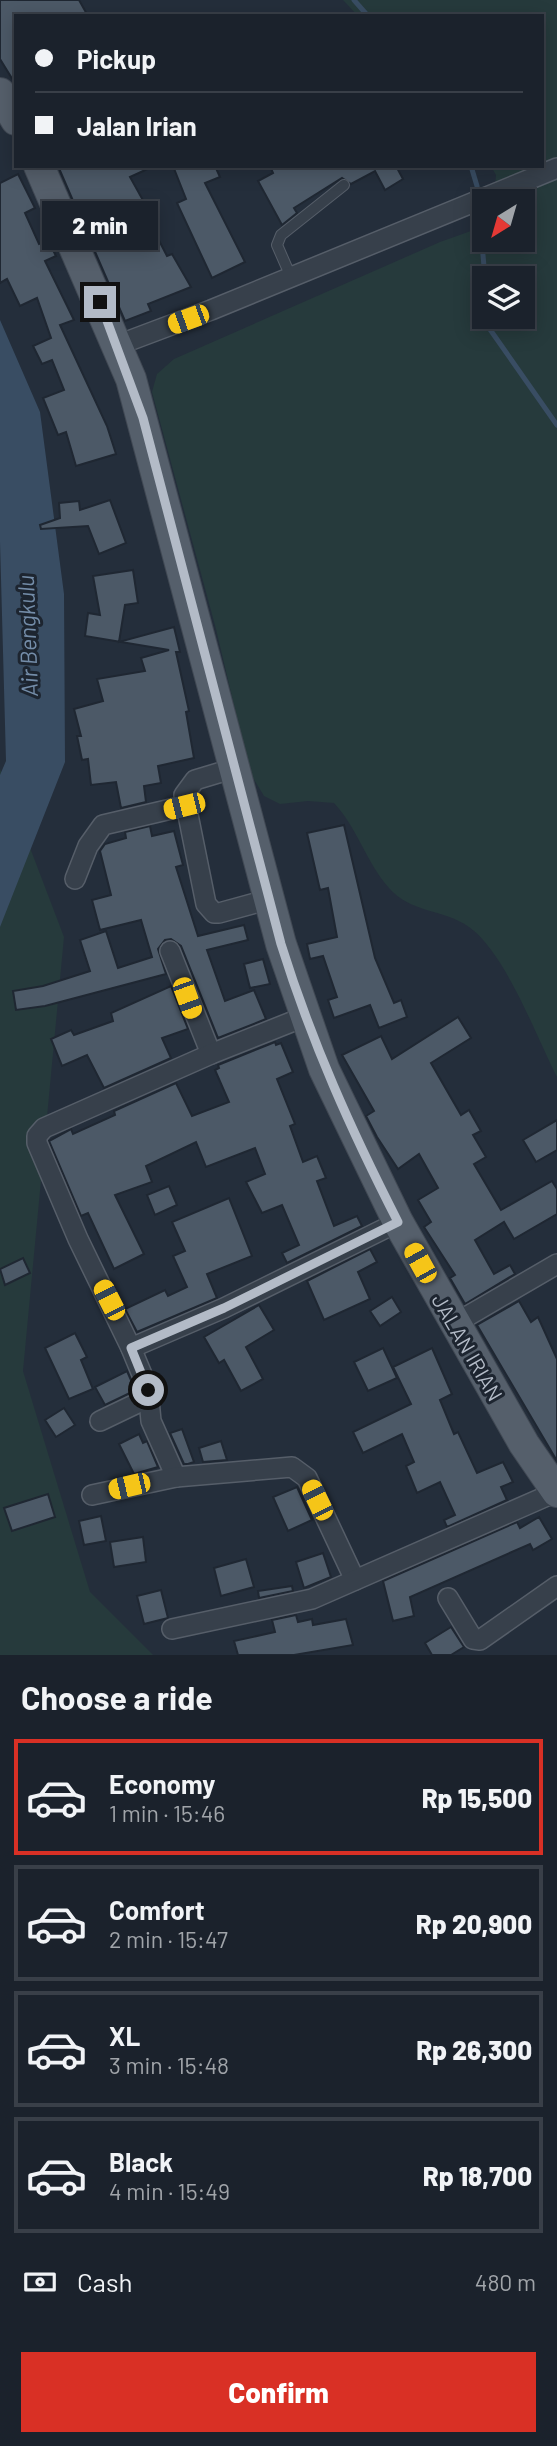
<!DOCTYPE html>
<html lang="en">
<head>
<meta charset="utf-8">
<style>
  :root { --surface:#1b222c; --page:#282f38; --text:#f1f3f6; --muted:#a0a4a9; --line:#393f48; --accent:#d93025 }
  body { margin:0; font-family:Barlow,sans-serif; background:var(--page); color:var(--text); height:100vh; display:flex; flex-direction:column; font-size:26px; white-space:nowrap }
  * { box-sizing:border-box; margin:0 }
  p { font-size:23px; color:var(--muted) }
  .icon { flex:none; width:38px; height:38px; fill:none; stroke:currentColor; stroke-width:2; stroke-linecap:round; stroke-linejoin:round }
  .map { position:relative; height:1655px; overflow:hidden }
  .sheet { display:flex; flex-direction:column; background:var(--surface); flex:1 }
  .sheet>* { flex:none }
  .guide { position:absolute; left:14px; top:14px; width:530px; height:154px; border-radius:0px; box-shadow:0 4px 18px #0003,0 0 0 2px var(--line); display:grid; align-content:center; height:154px; padding:0 21px; background:var(--surface) }
  .needle { width:46px; rotate:217deg }
  .buttons { position:absolute; left:472px; top:189px; display:grid; gap:14px }
  .buttons a { display:grid; place-items:center; width:63px; height:63px; border-radius:0px; background:var(--surface); box-shadow:0 4px 18px #0003,0 0 0 2px var(--line); font-size:35px }
  .end { position:absolute; width:32px; height:32px; margin:-16px; border:9px solid #b3bbc7; background:#111; box-shadow:0 0 0 4px #111 }
  .from { border-radius:50% }
  .bubble { position:absolute; height:49px; border-radius:0px; background:var(--surface); box-shadow:0 4px 18px #0003,0 0 0 2px var(--line); font-size:23px; font-weight:800; line-height:49px; text-align:center }
  .car { position:absolute; width:21px; height:42px; margin:-21px -10px; border-radius:9px; box-shadow:0 0 5px 2px #0007; background:linear-gradient(#f5c518 24%,#345 0 40%,#f5c518 0 76%,#345 0 86%,#f5c518 0) }
  .guide b { display:flex; align-items:center; gap:24px; height:66px; font-size:26px }
  .guide b+b { border-top:2px solid var(--line) }
  .guide i { width:18px; height:18px; background:var(--text) }
  ul { padding:0; list-style:none }
  li { display:flex; align-items:center; gap:21px; height:116px; margin:0 14px 10px; padding:0 7px; border:4px solid var(--line); border-radius:0px }
  li div { flex:1 }
  li b { display:block; font-size:26px }
  li em { font-style:normal; font-weight:800 }
  li.active { border-color:var(--accent) }
  li>.icon { width:63px; height:63px; stroke-width:1.5 }
  h2 { padding:0 21px; font-size:32px; line-height:84px }
  .pay { display:flex; align-items:center; gap:18px; height:77px; padding:0 21px; font-size:26px }
  .pay p { margin-inline-start:auto }
  .primary-button { display:flex; gap:14px; margin-top:auto; padding:14px 21px }
  .primary-button a { flex:1; height:80px; border-radius:0px; background:var(--accent); color:#fff; font-size:28px; font-weight:800; line-height:80px; text-align:center }
  .map>svg:first-child { display:block }
  .green { fill:#263a3c; fill-rule:evenodd }
  .water { fill:#394d63 }
  .lines { fill:none; stroke-linecap:round; stroke-linejoin:round }
  .stream { stroke:#394d63; stroke-width:5 }
  .building { fill:#4c5967; stroke:#1f2732; stroke-width:2 }
  .service-casing { stroke:#565e69; stroke-width:12 }
  .minor-casing { stroke:#565e69; stroke-width:22 }
  .primary-casing { stroke:#414954; stroke-width:32 }
  .service { stroke:#37404b; stroke-width:10 }
  .minor { stroke:#37404b; stroke-width:19 }
  .primary { stroke:#555f6b; stroke-width:30 }
  .route { stroke:#b3bbc7; stroke-width:9 }
  .labels { text-anchor:middle; dominant-baseline:central; stroke-width:6; stroke-linejoin:round; paint-order:stroke }
  .street-label { font-size:21px; fill:#b3bbc7; stroke:#1d2530 }
  .water-label { font-size:23px; font-style:italic; fill:#748da9; stroke:#1d2530 }
</style>
</head>
<body>
<div class="map">
<svg width="557" height="1655" viewBox="0 0 557 1655">
  <rect width="100%" height="100%" fill="#242e3b"/>
  <g class="green">
    <path d="M343,0H557V1077C536,1036 505,952 469,927C444,909 410,913 389,888C366,862 358,829 334,803L308,801L280,804L264,796L250,773L216,629L152,392L157,374L174,359L440,242L485,226V240H523V201H494L496,175L491,166H542V16H358ZM485,278H523V317H485Z"/>
    <path d="M0,769L64,937L23,1371L90,1592L153,1655H0Z"/>
  </g>
  <path class="water" d="M0,320L40,412L64,594L65,762L0,927V775L6,761L0,542Z"/>
  <g class="lines">
    <g class="stream">
      <path d="M354,0L368,16"/>
      <path d="M471,166L477,186L485,278"/>
      <path d="M488,317L489,328L557,425"/>
    </g>
  </g>
  <g class="building">
    <path d="M0,0H79L88,16H16V85L0,59Z"/>
    <path d="M58,166H154L130,177L154,220L150,223L167,256L172,254L191,287L148,304L151,311L125,321Z"/>
    <path d="M173,166H215L220,177L205,183L245,262L212,278L177,203L186,199Z"/>
    <path d="M270,166H396L403,179L385,190L375,171L351,184L342,178L294,208L297,213L282,225L258,181L273,173Z"/>
    <path d="M18,174L35,208L25,213L39,244L48,240L56,256L45,261L74,320L60,325L107,426L116,454L76,466L66,432L58,435L43,398L64,390L52,360L42,364L33,346L51,338L37,298L20,306L7,279L0,283V183Z"/>
    <path d="M110,500L126,543L99,554L88,526L41,529L40,525L60,518L59,503L79,501L80,510Z"/>
    <path d="M133,570L138,603L125,605L119,642L174,627L180,652H176L189,711L186,712L194,758L158,766L161,783L144,786L146,802L121,808L116,782L91,785L88,759L82,760L77,736H81L74,709L103,701L97,679L145,671L141,658L169,650L85,636L88,613L100,615L93,576Z"/>
    <path d="M344,825L375,958L394,1003L401,1000L407,1017L379,1028L370,1005L334,1018L328,1000L337,997L323,956L310,959L307,944L337,937L328,888L320,890L307,833Z"/>
    <path d="M150,826L152,836L174,831L183,865L176,867L198,936L244,925L248,940L207,950L225,1001L254,990L266,1019L218,1038L181,946L171,939L165,940L158,949L166,974L45,1006L16,1010L13,991L43,986L90,971L80,940L106,931L118,968L152,957L141,920L100,930L92,900L111,895L100,851L105,844L126,838L125,832Z"/>
    <path d="M263,959L270,984L250,988L244,964Z"/>
    <path d="M171,986L188,1029L162,1038L171,1058L104,1088L87,1055L62,1066L51,1039L71,1030L74,1035L113,1021L111,1013Z"/>
    <path d="M458,1017L471,1038L431,1063L461,1115L469,1110L481,1131L473,1135L486,1157L474,1164L501,1210L552,1181L557,1189V1214L514,1239L504,1222L475,1240L494,1274L510,1265L515,1274L465,1304L450,1278L455,1275L424,1227L431,1222L418,1200L438,1188L419,1154L398,1169L377,1137L366,1116L374,1111L342,1055L381,1036L392,1059Z"/>
    <path d="M275,1042L276,1045L281,1043L293,1072L277,1079L295,1124L290,1126L303,1162L317,1156L326,1178L317,1181L334,1226L357,1216L362,1226L287,1263L282,1253L299,1245L282,1205L262,1213L246,1182L265,1174L255,1148L206,1167L196,1142L146,1166L152,1182L115,1195L144,1254L114,1269L88,1213L81,1216L49,1141L71,1129L73,1134L115,1115L114,1111L176,1083L192,1116L229,1102L215,1070L219,1068L218,1065Z"/>
    <path d="M557,1120V1150L536,1162L523,1140Z"/>
    <path d="M169,1186L177,1205L155,1215L147,1195Z"/>
    <path d="M229,1198L252,1256L207,1274L217,1298L137,1332L125,1309L165,1290L168,1296L187,1287L173,1256L185,1251L172,1222Z"/>
    <path d="M370,1249L377,1262L358,1272L370,1299L324,1320L307,1281Z"/>
    <path d="M23,1258L30,1273L5,1285L0,1269Z"/>
    <path d="M392,1297L401,1312L380,1326L370,1311Z"/>
    <path d="M519,1301L531,1322L538,1317L557,1359V1461L477,1325Z"/>
    <path d="M259,1305L274,1330L246,1347L263,1379L241,1391L224,1360L219,1363L204,1337Z"/>
    <path d="M75,1333L87,1357L81,1360L93,1389L69,1399L45,1348Z"/>
    <path d="M383,1348L397,1378L368,1391L354,1362Z"/>
    <path d="M432,1348L452,1394L440,1400L454,1434L458,1432L477,1473L503,1462L513,1482L501,1487L507,1500L447,1527L444,1520L455,1515L440,1482L417,1493L406,1466L414,1462L402,1434L363,1453L353,1432L411,1404L393,1367Z"/>
    <path d="M127,1371L134,1387L131,1388L132,1392L105,1405L95,1387Z"/>
    <path d="M64,1408L75,1425L56,1437L45,1420Z"/>
    <path d="M182,1429L194,1462L188,1464H184L170,1433Z"/>
    <path d="M139,1434L143,1443L147,1441L158,1467L134,1474L119,1444Z"/>
    <path d="M221,1441L227,1460L203,1462L199,1448Z"/>
    <path d="M297,1487L312,1520L288,1531L273,1497Z"/>
    <path d="M48,1494L55,1517L12,1531L4,1508Z"/>
    <path d="M101,1516L106,1541L84,1545L79,1521Z"/>
    <path d="M539,1517L552,1539L533,1550L530,1544L410,1597L414,1616L393,1621L383,1581L517,1522L520,1528Z"/>
    <path d="M143,1537L146,1562L114,1567L110,1542Z"/>
    <path d="M323,1553L331,1577L304,1588L296,1562Z"/>
    <path d="M246,1559L254,1587L221,1596L214,1568Z"/>
    <path d="M292,1586L293,1591L259,1598L258,1591Z"/>
    <path d="M161,1590L168,1618L144,1624L137,1596Z"/>
    <path d="M296,1615L298,1622L312,1619L313,1625L346,1619L353,1645L294,1655H238L234,1641L275,1632L272,1620Z"/>
    <path d="M451,1627L464,1647L451,1655H432L425,1643Z"/>
  </g>
  <g class="lines">
    <g class="service-casing">
      <path id="service" d="M291,277L277,245L281,235L344,185"/>
    </g>
    <g class="minor-casing">
      <g id="minor">
        <path d="M118,345L211,310L557,168"/>
        <path d="M235,768L195,780L184,795L206,904L214,913H219L270,899"/>
        <path d="M75,879L88,846L103,825L184,806"/>
        <path d="M170,951L211,1054"/>
        <path d="M454,1324L557,1264"/>
        <path d="M131,1348L224,1308L398,1222"/>
        <path d="M100,1421L148,1398"/>
        <path d="M176,1477L151,1421L148,1389L131,1348L78,1239L37,1143V1136L44,1128L211,1054L304,1017"/>
        <path d="M92,1495L176,1477L292,1467L307,1478L355,1580"/>
        <path d="M448,1598L473,1639L480,1640L557,1586"/>
        <path d="M172,1629L312,1599L556,1492"/>
      </g>
    </g>
    <g class="primary-casing">
      <g id="primary">
        <path d="M0,93L16,120"/>
        <path d="M39,166L131,379L281,944L324,1069L398,1222L524,1444L557,1492"/>
      </g>
    </g>
    <use href="#service" class="service"/>
    <use href="#minor" class="minor"/>
    <use href="#primary" class="primary"/>
  </g>
  <g class="lines">
    <path class="route" d="M100,302L143,418L281,944C312,1043 351,1130 398,1222L224,1308L131,1348L148,1390"/>
  </g>
  <g class="labels">
    <g class="street-label">
      <text transform="translate(468 1347) rotate(60)">JALAN IRIAN</text>
    </g>
    <g class="water-label">
      <text transform="translate(27 636) rotate(-92)">Air Bengkulu</text>
    </g>
  </g>
</svg>
<div class="buttons">
<a><svg class="needle" viewBox="-14 -14 28 28"><path d="M0-13l5 13h-10z" fill="#e53935"/><path d="M0 13l5-13h-10z" fill="#a0a4a9"/></svg></a>
<a><svg class="icon" aria-label="layers" viewBox="0 0 24 24"><path d="M12 4l9 5-9 5-9-5zM3 14l9 5 9-5"/></svg></a>
</div>
<i class="end from" style="left:148px;top:1390px"></i>
<i class="end" style="left:100px;top:302px"></i>
<div class="bubble" style="left:42px;top:201px;width:116px">2 min</div>
<i class="car" style="left:188px;top:319px;rotate:250deg"></i>
<i class="car" style="left:184px;top:806px;rotate:256deg"></i>
<i class="car" style="left:187px;top:998px;rotate:160deg"></i>
<i class="car" style="left:420px;top:1263px;rotate:331deg"></i>
<i class="car" style="left:109px;top:1300px;rotate:333deg"></i>
<i class="car" style="left:129px;top:1486px;rotate:257deg"></i>
<i class="car" style="left:317px;top:1500px;rotate:334deg"></i>
<div class="guide">
<b><i class="from"></i>Pickup</b>
<b><i></i>Jalan Irian</b>
</div>
</div>
<section class="sheet">
<h2>Choose a ride</h2>
<ul>
<li class="active"><svg class="icon" aria-label="car" viewBox="0 0 24 24"><path d="M5 17H2v-5l4-1 3-4h7l3 4 3 1v5h-3M9 17h6M6 11h13"/><circle cx="7" cy="17" r="2"/><circle cx="17" cy="17" r="2"/></svg><div><b>Economy</b><p>1 min · 15:46</p></div><em>Rp 15,500</em></li>
<li><svg class="icon" aria-label="car" viewBox="0 0 24 24"><path d="M5 17H2v-5l4-1 3-4h7l3 4 3 1v5h-3M9 17h6M6 11h13"/><circle cx="7" cy="17" r="2"/><circle cx="17" cy="17" r="2"/></svg><div><b>Comfort</b><p>2 min · 15:47</p></div><em>Rp 20,900</em></li>
<li><svg class="icon" aria-label="car" viewBox="0 0 24 24"><path d="M5 17H2v-5l4-1 3-4h7l3 4 3 1v5h-3M9 17h6M6 11h13"/><circle cx="7" cy="17" r="2"/><circle cx="17" cy="17" r="2"/></svg><div><b>XL</b><p>3 min · 15:48</p></div><em>Rp 26,300</em></li>
<li><svg class="icon" aria-label="car" viewBox="0 0 24 24"><path d="M5 17H2v-5l4-1 3-4h7l3 4 3 1v5h-3M9 17h6M6 11h13"/><circle cx="7" cy="17" r="2"/><circle cx="17" cy="17" r="2"/></svg><div><b>Black</b><p>4 min · 15:49</p></div><em>Rp 18,700</em></li>
</ul>
<div class="pay"><svg class="icon" aria-label="cash" viewBox="0 0 24 24"><path d="M3 7h18v10H3z"/><circle cx="12" cy="12" r="2"/></svg>Cash<p>480 m</p></div>
<div class="primary-button"><a>Confirm</a></div>
</section>
</body>
</html>
